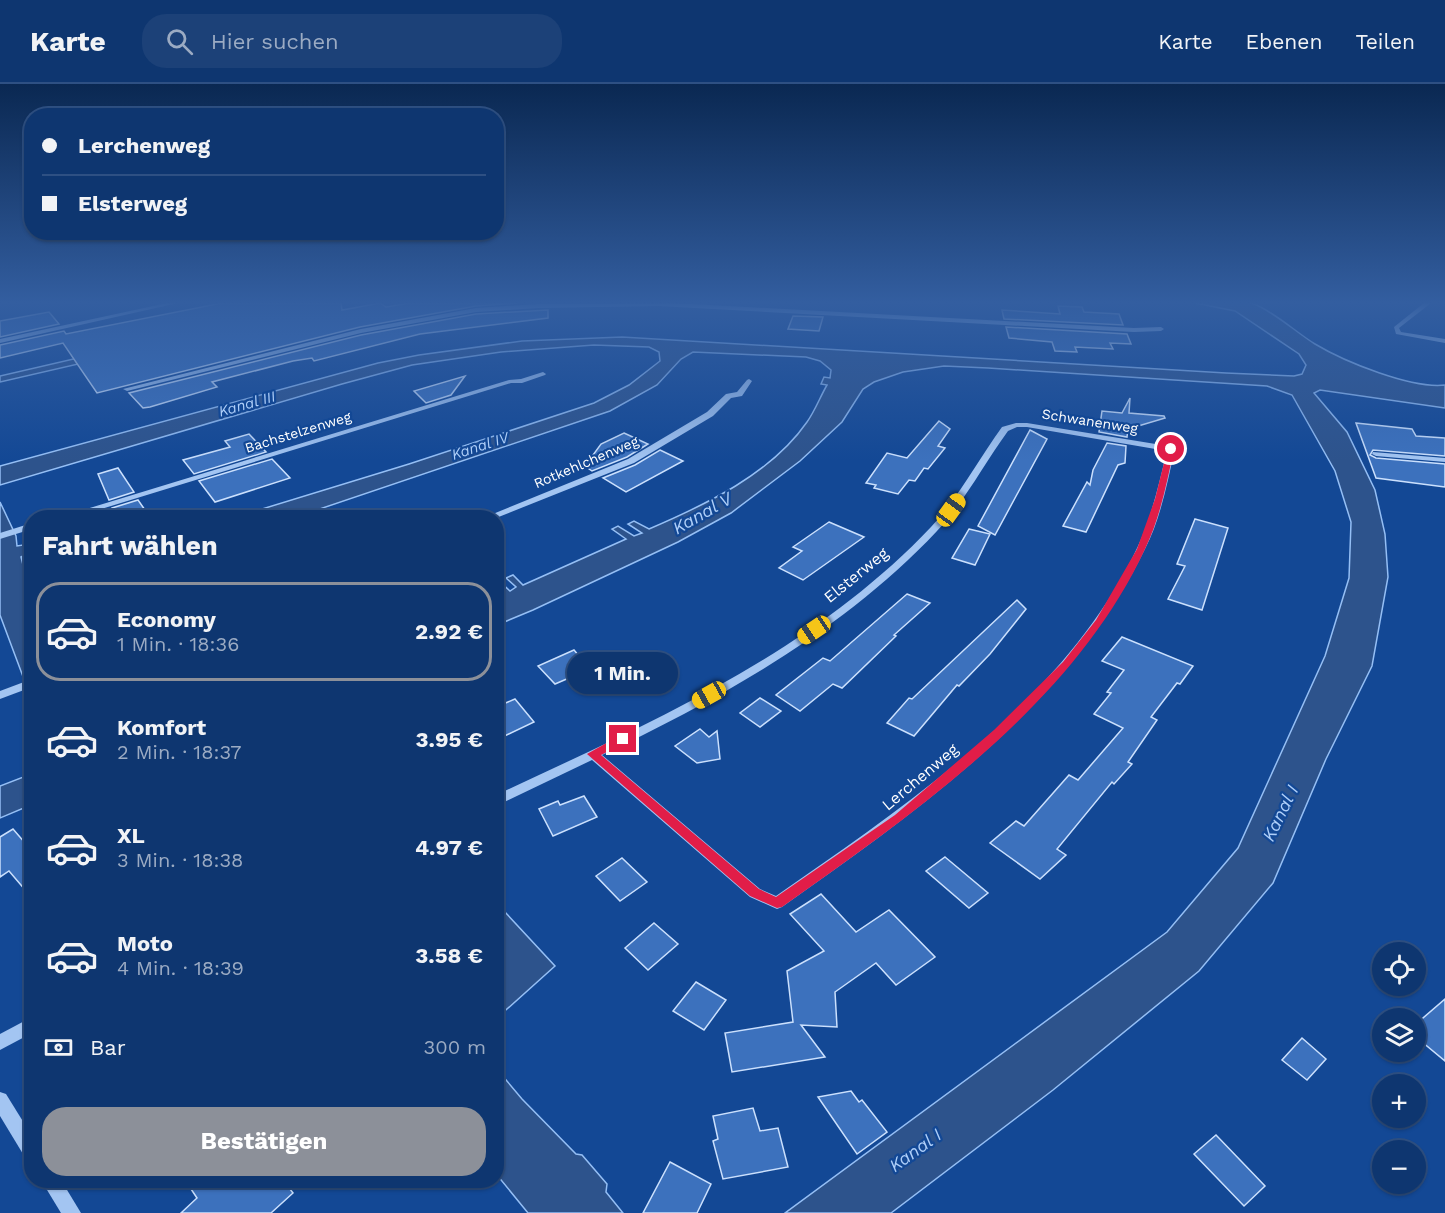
<!DOCTYPE html>
<html lang="de">
<head>
<meta charset="utf-8">
<style>
  :root { --surface:#0e3670; --page:#1c4178; --text:#f1f3f6; --muted:#9babc3; --line:#2e5083; --accent:#8c9099 }
  body { margin:0; font-family:"Work Sans",sans-serif; background:var(--page); color:var(--text); height:100vh; display:flex; flex-direction:column; font-size:22px; white-space:nowrap }
  * { box-sizing:border-box; margin:0 }
  p { font-size:20px; color:var(--muted) }
  .icon { flex:none; width:33px; height:33px; fill:none; stroke:currentColor; stroke-width:2; stroke-linecap:round; stroke-linejoin:round }
  .map { position:relative; flex:1; overflow:hidden }
  .drawer { position:absolute; left:24px; top:426px; width:480px; height:678px; display:flex; flex-direction:column; background:var(--surface); border-radius:24px; box-shadow:0 2px 4px #0004,0 0 0 2px var(--line) }
  .drawer>* { flex:none }
  .top-card { position:absolute; left:24px; top:24px; width:480px; height:132px; border-radius:24px; box-shadow:0 2px 4px #0004,0 0 0 2px var(--line); display:grid; align-content:center; height:132px; padding:0 18px; background:var(--surface) }
  .buttons { position:absolute; left:1372px; top:858px; display:grid; gap:12px }
  .buttons a { display:grid; place-items:center; width:54px; height:54px; border-radius:50%; background:var(--surface); box-shadow:0 2px 4px #0004,0 0 0 2px var(--line); font-size:30px }
  .end { position:absolute; width:27px; height:27px; margin:-14px; border:8px solid #e11d48; background:#fff; box-shadow:0 0 0 3px #fff }
  .from { border-radius:50% }
  .bubble { position:absolute; height:42px; border-radius:21px; background:var(--surface); box-shadow:0 2px 4px #0004,0 0 0 2px var(--line); font-size:20px; font-weight:700; line-height:42px; text-align:center }
  .car { position:absolute; width:18px; height:36px; margin:-18px -9px; border-radius:8px; box-shadow:0 0 4px 2px #0007; background:linear-gradient(#f5c518 24%,#345 0 40%,#f5c518 0 76%,#345 0 86%,#f5c518 0) }
  .top-card b { display:flex; align-items:center; gap:21px; height:57px; font-size:22px }
  .top-card b+b { border-top:2px solid var(--line) }
  .top-card i { width:15px; height:15px; background:var(--text) }
  ul { padding:0; list-style:none }
  li { display:flex; align-items:center; gap:18px; height:99px; margin:0 12px 9px; padding:0 6px; border:3px solid transparent; border-radius:24px }
  li div { flex:1 }
  li b { display:block; font-size:22px }
  li em { font-style:normal; font-weight:700 }
  li.current { border-color:var(--accent) }
  li>.icon { width:54px; height:54px; stroke-width:1.5 }
  h2 { padding:0 18px; font-size:27px; line-height:72px }
  .pay { display:flex; align-items:center; gap:15px; height:66px; padding:0 18px; font-size:22px }
  .pay p { margin-inline-start:auto }
  .primary-button { display:flex; gap:12px; margin-top:auto; padding:12px 18px }
  .primary-button a { flex:1; height:69px; border-radius:24px; background:var(--accent); color:#fff; font-size:24px; font-weight:700; line-height:69px; text-align:center }
  header { display:flex; align-items:center; gap:36px; box-sizing:border-box; height:84px; padding:0 30px; background:var(--surface); border-bottom:2px solid var(--line) }
  header strong { font-size:28px }
  nav { display:flex; gap:33px; margin-inline-start:auto; font-size:21px }
  .search { width:420px; height:54px; background:var(--page); display:flex; align-items:center; gap:15px; box-sizing:border-box; padding:0 21px; border-radius:24px; color:var(--muted); font-size:22px }
  .map>svg:first-child { display:block }
  .water { fill:#2d538c; stroke:#95bff5; stroke-width:1.5 }
  .building { fill:#3c71bd; stroke:#cbe0fd; stroke-width:1.5 }
  .lines { fill:none; stroke-linecap:round; stroke-linejoin:round }
  .minor { fill:#a3c5f2; fill-rule:evenodd }
  .route { fill:#e11d48 }
  .labels { text-anchor:middle; dominant-baseline:central; stroke-width:4.5; stroke-linejoin:round; paint-order:stroke }
  .far-street-label { font-size:14px; fill:#fff; stroke:#134895 }
  .far-water-label { font-size:15px; font-style:italic; fill:#afcff9; stroke:#134895 }
  .street-label { font-size:16px; fill:#fff; stroke:#134895 }
  .water-label { font-size:18px; font-style:italic; fill:#afcff9; stroke:#134895 }
</style>
</head>
<body>
<header>
<strong>Karte</strong>
<div class="search"><svg class="icon" aria-label="search" viewBox="0 0 24 24"><circle cx="10" cy="10" r="6"/><path d="M15 15l6 6"/></svg>Hier suchen</div>
<nav><a>Karte</a><a>Ebenen</a><a>Teilen</a></nav>
</header>
<div class="map">
<svg width="1445" height="1129" viewBox="0 0 1445 1129">
  <rect width="100%" height="100%" fill="#134895"/>
  <g class="water">
    <path d="M315,219H343L0,298V292Z"/>
    <path d="M1195,219C1208,219 1245,216 1254,220C1273,227 1297,249 1315,260C1345,278 1412,305 1445,301V324L1320,306L1314,309L1347,348L1375,406L1385,450L1388,493L1372,582L1326,675L1273,799L1199,887L1053,1006L891,1129H785L1167,848L1238,764L1325,572L1349,494L1351,438L1335,387L1292,311L1267,302L988,284L944,282L903,288L874,298L863,305L842,338L800,377L731,429L678,458L533,526L497,541V495L510,507L516,503L506,494L513,491L523,501L626,455L612,445L618,442L634,452L642,449L628,440L634,437L649,445C705,421 771,390 807,338C815,327 820,313 827,301L821,300L824,293L830,294L831,286L820,277L806,273L693,268L681,275L657,301L610,327L296,433H236L409,380L594,319L629,301L660,277L659,268L649,263L594,261L501,268L412,281L342,300L0,401V382L378,279L419,271L522,257L622,253L1226,289L1294,292L1302,290L1306,281L1299,270L1235,227Z"/>
    <path d="M0,418L16,452L17,462L23,461L27,470L21,473L27,497L31,498V614L0,531Z"/>
    <path d="M31,690V721L0,734V702Z"/>
    <path d="M504,827L555,882L497,934V833Z"/>
    <path d="M496,984L522,1015L576,1070L582,1071L607,1100L606,1108L623,1129H528L497,1091Z"/>
  </g>
  <g class="building">
    <path d="M222,219H341L342,226L380,219L386,223L410,219H518L476,222L360,243L97,309L63,259L0,274V261L64,247L66,250Z"/>
    <path d="M1058,222L1082,223L1084,228L1119,230L1123,241L1004,235L1002,226L1060,230Z"/>
    <path d="M548,226V234L420,250L314,277L312,274L293,277L212,298L217,303L150,323L143,324L129,309L361,251L476,230Z"/>
    <path d="M49,228L59,240L0,253V237Z"/>
    <path d="M793,232L823,233L819,247L788,245Z"/>
    <path d="M1006,243L1127,250L1131,260L1110,259L1113,265L1075,263L1077,268L1055,267L1052,258L1009,254Z"/>
    <path d="M465,292L451,311L426,319L414,307Z"/>
    <path d="M1130,314L1129,329L1164,332L1165,334L1128,345L1127,353L1099,348L1102,327L1122,329Z"/>
    <path d="M939,337L950,345L938,362L945,364L928,385L924,384L915,397L909,396L898,410L874,404L876,401L866,399L887,369L907,374Z"/>
    <path d="M1356,339L1412,345L1416,352L1445,354V372L1373,366L1370,371L1376,374L1445,380V403L1376,394Z"/>
    <path d="M1030,346L1047,355L995,451L978,442Z"/>
    <path d="M624,349L648,360L627,373L592,387L585,382L601,360Z"/>
    <path d="M249,350L266,368L194,390L183,376L230,363L225,357Z"/>
    <path d="M1107,359L1126,362L1125,379L1118,381L1086,448L1063,442L1087,398L1090,401L1093,386Z"/>
    <path d="M660,366L683,377L626,408L603,394L635,381Z"/>
    <path d="M272,375L290,394L215,418L199,397Z"/>
    <path d="M118,384L134,408L109,416L98,390Z"/>
    <path d="M138,416L145,426L116,434L112,424Z"/>
    <path d="M1195,435L1228,444L1202,526L1168,515L1185,482L1177,480Z"/>
    <path d="M829,438L864,453L803,496L779,484L802,467L793,463Z"/>
    <path d="M969,445L990,450L975,481L952,474Z"/>
    <path d="M907,510L930,519L894,551L896,552L842,604L833,600L800,627L776,611L823,574L830,577Z"/>
    <path d="M1017,516L1026,525L990,570L959,602L957,601L914,652L887,639L909,614L912,615Z"/>
    <path d="M1122,553L1193,582L1180,600L1177,599L1151,633L1157,636L1128,678L1132,680L1114,700L1112,698L1057,765L1066,771L1040,795L990,759L1016,737L1024,742L1069,691L1078,696L1123,644L1094,630L1111,609L1107,608L1124,586L1102,577Z"/>
    <path d="M574,566L590,585L555,600L538,582Z"/>
    <path d="M760,614L781,627L760,643L740,629Z"/>
    <path d="M515,615L534,638L496,656V623Z"/>
    <path d="M700,645L709,653L717,647L720,675L697,679L675,662Z"/>
    <path d="M584,712L597,733L553,752L539,725L558,717L560,721Z"/>
    <path d="M13,745L32,767V814L9,787L0,793V753Z"/>
    <path d="M945,773L988,809L969,824L926,787Z"/>
    <path d="M622,774L647,798L620,817L596,792Z"/>
    <path d="M821,810L856,848L889,826L935,873L896,901L876,879L835,908L837,943L801,941L825,973L732,988L725,949L793,938L787,887L824,867L790,830Z"/>
    <path d="M654,839L678,860L648,886L625,864Z"/>
    <path d="M696,898L726,916L704,946L673,927Z"/>
    <path d="M1445,915V977L1416,953V940Z"/>
    <path d="M1302,954L1326,975L1307,996L1282,976Z"/>
    <path d="M851,1007L859,1018L862,1016L887,1048L857,1070L818,1013Z"/>
    <path d="M753,1024L760,1047L778,1044L788,1083L723,1095L713,1057L718,1055L713,1032Z"/>
    <path d="M1216,1051L1265,1102L1244,1122L1194,1070Z"/>
    <path d="M670,1078L711,1100L697,1129H643Z"/>
    <path d="M185,1096H283L293,1109L271,1129H181L197,1114Z"/>
  </g>
  <g class="lines">
    <g class="minor">
      <path d="M167,219H178L0,259V255Z"/>
      <path d="M674,219L1134,244L1161,243L1164,245L1161,247L1134,248L659,222L538,224L476,228L361,249L127,307L123,305L361,245L476,224L538,220Z"/>
      <path d="M1424,219H1431L1399,244L1401,248L1445,255V259L1396,250L1394,243Z"/>
      <path d="M543,288L546,290L545,291L522,299H511L72,434H57L509,296L521,295Z"/>
      <path d="M749,295L752,297L742,312L731,314L713,332L634,379L496,434H483L628,375L707,328L726,310L737,308L747,296Z"/>
      <path d="M1016,339H1027L1174,363L1175,365C1167,399 1161,434 1145,465C1068,622 920,725 782,823L777,825L750,813L592,676L496,722V711C650,639 812,569 931,443C959,413 978,376 1002,343ZM1017,343H1027L1167,367C1159,399 1152,432 1138,462C1068,613 908,720 776,812L760,805L602,671C723,613 844,546 937,447C965,417 984,380 1008,347Z"/>
      <path d="M1373,368L1445,374V378L1376,372L1372,370Z"/>
      <path d="M32,439V445L0,455V449Z"/>
      <path d="M32,595V603L0,615V607Z"/>
      <path d="M32,933V949L0,966V950Z"/>
      <path d="M0,1008L6,1010L32,1052V1077L26,1075L0,1032Z"/>
      <path d="M41,1096H61L81,1129H61Z"/>
    </g>
  </g>
  <linearGradient id="sky" x2="0" y2="1"><stop stop-color="#0a2852"/><stop offset="0.58" stop-color="#335ea0"/><stop offset="1" stop-color="#335ea0" stop-opacity="0"/></linearGradient>
  <rect width="1445" height="377" fill="url(#sky)"/>
  <path class="route" d="M1168,363L1174,365C1167,398 1160,434 1145,465C1074,619 916,728 782,823L777,824L750,812L587,670L619,652H627V658L601,671L759,805L776,813L895,731L994,646L1063,578L1096,536L1137,465L1155,415Z"/>
  <g class="labels">
    <g class="far-street-label">
      <text transform="translate(1090 337) rotate(9)">Schwanenweg</text>
      <text transform="translate(298 348) rotate(-17)">Bachstelzenweg</text>
      <text transform="translate(586 378) rotate(-23)">Rotkehlchenweg</text>
    </g>
    <g class="far-water-label">
      <text transform="translate(247 320) rotate(-16)">Kanal III</text>
      <text transform="translate(480 362) rotate(-18)">Kanal IV</text>
    </g>
    <g class="street-label">
      <text transform="translate(856 491) rotate(-39)">Elsterweg</text>
      <text transform="translate(920 693) rotate(-40)">Lerchenweg</text>
    </g>
    <g class="water-label">
      <text transform="translate(702 429) rotate(-30)">Kanal V</text>
      <text transform="translate(1280 729) rotate(-64)">Kanal I</text>
      <text transform="translate(915 1066) rotate(-36)">Kanal I</text>
    </g>
  </g>
</svg>
<div class="buttons">
<a><svg class="icon" aria-label="locate" viewBox="0 0 24 24"><circle cx="12" cy="12" r="6"/><path d="M12 2v4M12 18v4M2 12h4M18 12h4"/></svg></a>
<a><svg class="icon" aria-label="layers" viewBox="0 0 24 24"><path d="M12 4l9 5-9 5-9-5zM3 14l9 5 9-5"/></svg></a>
<a>+</a>
<a>−</a>
</div>
<i class="end from" style="left:1171px;top:365px"></i>
<i class="end" style="left:623px;top:655px"></i>
<div class="bubble" style="left:567px;top:568px;width:111px">1 Min.</div>
<i class="car" style="left:951px;top:426px;rotate:36deg"></i>
<i class="car" style="left:814px;top:546px;rotate:236deg"></i>
<i class="car" style="left:709px;top:611px;rotate:241deg"></i>
<div class="top-card">
<b><i class="from"></i>Lerchenweg</b>
<b><i></i>Elsterweg</b>
</div>
<section class="drawer">
<h2>Fahrt wählen</h2>
<ul>
<li class="current"><svg class="icon" aria-label="car" viewBox="0 0 24 24"><path d="M5 17H2v-5l4-1 3-4h7l3 4 3 1v5h-3M9 17h6M6 11h13"/><circle cx="7" cy="17" r="2"/><circle cx="17" cy="17" r="2"/></svg><div><b>Economy</b><p>1 Min. · 18:36</p></div><em>2.92 €</em></li>
<li><svg class="icon" aria-label="car" viewBox="0 0 24 24"><path d="M5 17H2v-5l4-1 3-4h7l3 4 3 1v5h-3M9 17h6M6 11h13"/><circle cx="7" cy="17" r="2"/><circle cx="17" cy="17" r="2"/></svg><div><b>Komfort</b><p>2 Min. · 18:37</p></div><em>3.95 €</em></li>
<li><svg class="icon" aria-label="car" viewBox="0 0 24 24"><path d="M5 17H2v-5l4-1 3-4h7l3 4 3 1v5h-3M9 17h6M6 11h13"/><circle cx="7" cy="17" r="2"/><circle cx="17" cy="17" r="2"/></svg><div><b>XL</b><p>3 Min. · 18:38</p></div><em>4.97 €</em></li>
<li><svg class="icon" aria-label="car" viewBox="0 0 24 24"><path d="M5 17H2v-5l4-1 3-4h7l3 4 3 1v5h-3M9 17h6M6 11h13"/><circle cx="7" cy="17" r="2"/><circle cx="17" cy="17" r="2"/></svg><div><b>Moto</b><p>4 Min. · 18:39</p></div><em>3.58 €</em></li>
</ul>
<div class="pay"><svg class="icon" aria-label="cash" viewBox="0 0 24 24"><path d="M3 7h18v10H3z"/><circle cx="12" cy="12" r="2"/></svg>Bar<p>300 m</p></div>
<div class="primary-button"><a>Bestätigen</a></div>
</section>
</div>
</body>
</html>
